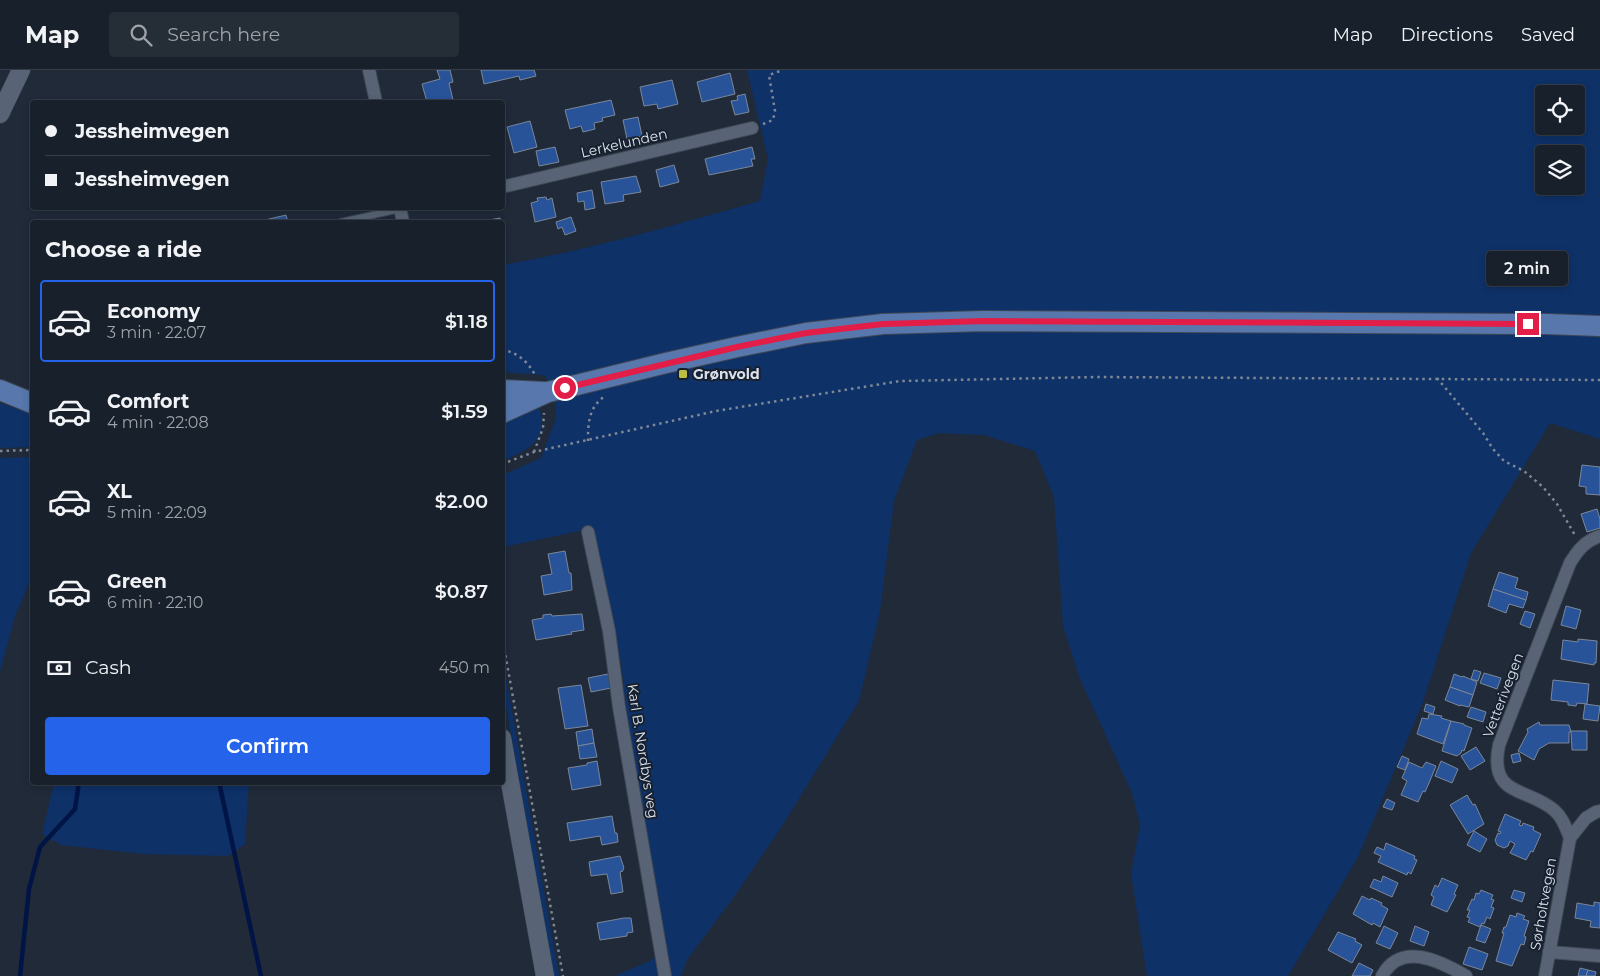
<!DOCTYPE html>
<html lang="en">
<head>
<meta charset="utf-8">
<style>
  :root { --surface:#18202b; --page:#252d37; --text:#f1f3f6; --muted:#9fa3a9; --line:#363e47; --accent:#2563eb }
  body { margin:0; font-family:Montserrat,sans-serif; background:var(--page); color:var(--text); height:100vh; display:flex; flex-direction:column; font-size:19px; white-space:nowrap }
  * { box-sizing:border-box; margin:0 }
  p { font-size:16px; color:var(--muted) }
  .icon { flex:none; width:28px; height:28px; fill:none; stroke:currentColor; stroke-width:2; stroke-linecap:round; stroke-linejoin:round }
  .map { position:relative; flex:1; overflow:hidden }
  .panel { position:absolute; left:30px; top:150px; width:475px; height:565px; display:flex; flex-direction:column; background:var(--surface); border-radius:5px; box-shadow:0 2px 8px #0003,0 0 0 1px var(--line) }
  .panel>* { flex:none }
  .hud { position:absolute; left:30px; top:30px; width:475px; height:110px; border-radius:5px; box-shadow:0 2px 8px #0003,0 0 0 1px var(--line); display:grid; align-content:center; height:110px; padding:0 15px; background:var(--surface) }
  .controls { position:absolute; left:1535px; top:15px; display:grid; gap:10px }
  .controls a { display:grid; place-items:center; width:50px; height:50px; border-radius:5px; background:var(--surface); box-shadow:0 2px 8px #0003,0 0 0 1px var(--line); font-size:25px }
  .end { position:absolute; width:22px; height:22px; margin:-11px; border:6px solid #e11d48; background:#fff; box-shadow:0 0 0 2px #fff }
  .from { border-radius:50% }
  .bubble { position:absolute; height:35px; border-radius:5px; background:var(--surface); box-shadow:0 2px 8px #0003,0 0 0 1px var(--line); font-size:16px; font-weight:600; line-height:35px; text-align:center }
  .hud b { display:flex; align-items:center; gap:18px; height:48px; font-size:19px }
  .hud b+b { border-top:1px solid var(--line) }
  .hud i { width:12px; height:12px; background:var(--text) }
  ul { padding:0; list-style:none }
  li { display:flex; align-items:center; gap:15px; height:82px; margin:0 10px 8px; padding:0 5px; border:2px solid transparent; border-radius:5px }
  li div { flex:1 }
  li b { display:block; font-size:19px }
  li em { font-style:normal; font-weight:600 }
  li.selected { border-color:var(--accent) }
  li>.icon { width:45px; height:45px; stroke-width:1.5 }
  h2 { padding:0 15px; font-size:22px; line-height:60px }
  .pay { display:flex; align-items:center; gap:12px; height:55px; padding:0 15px; font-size:19px }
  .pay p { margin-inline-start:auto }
  .cta { display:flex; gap:10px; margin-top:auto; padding:10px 15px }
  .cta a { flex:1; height:58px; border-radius:5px; background:var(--accent); color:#fff; font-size:20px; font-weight:600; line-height:58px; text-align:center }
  header { display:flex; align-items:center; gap:30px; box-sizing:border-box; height:70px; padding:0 25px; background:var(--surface); border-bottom:1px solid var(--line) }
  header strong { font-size:24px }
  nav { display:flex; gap:28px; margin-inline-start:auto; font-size:18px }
  .search { width:350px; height:45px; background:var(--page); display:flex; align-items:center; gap:12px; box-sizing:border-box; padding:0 18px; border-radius:5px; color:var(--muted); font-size:19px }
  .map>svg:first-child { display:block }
  .green { fill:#0e3168; fill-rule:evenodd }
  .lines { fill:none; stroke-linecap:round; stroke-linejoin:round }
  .stream { stroke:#001446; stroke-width:4.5 }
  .building { fill:#285399; stroke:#7b8799 }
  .service-casing { stroke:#404855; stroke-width:8 }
  .minor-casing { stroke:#404855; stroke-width:14 }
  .secondary-casing { stroke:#404855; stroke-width:19 }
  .primary-casing { stroke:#404855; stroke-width:22 }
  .path { stroke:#7f8894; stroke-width:2.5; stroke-dasharray:2.5 4; stroke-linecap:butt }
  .service { stroke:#586475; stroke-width:6 }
  .minor { stroke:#586475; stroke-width:12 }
  .secondary { stroke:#586475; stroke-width:18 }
  .primary { stroke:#5878ad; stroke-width:20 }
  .route { stroke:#e11d48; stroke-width:6 }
  .poi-dot { fill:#bebf42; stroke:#17202f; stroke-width:2 }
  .labels { text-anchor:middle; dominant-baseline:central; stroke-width:4; stroke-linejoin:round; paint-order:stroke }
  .street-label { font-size:14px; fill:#d9e0ea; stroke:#17202f }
  .poi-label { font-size:14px; font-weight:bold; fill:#d9e0ea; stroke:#17202f; text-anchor:start }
</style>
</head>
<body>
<header>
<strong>Map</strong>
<div class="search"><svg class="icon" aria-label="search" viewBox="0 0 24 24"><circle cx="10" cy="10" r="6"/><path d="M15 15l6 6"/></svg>Search here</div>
<nav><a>Map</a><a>Directions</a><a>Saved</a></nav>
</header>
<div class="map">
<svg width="1600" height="906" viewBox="0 0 1600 906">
  <rect width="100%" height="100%" fill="#202a39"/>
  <g class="green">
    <path d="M747,0H1600V369L1550,353L1471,483L1423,632L1358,787L1288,906H1147L1131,804L1140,755L1132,723L1080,609L1063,556L1054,427L1035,381L984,365L939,363L917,370L894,431L880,541L859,631L782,756L736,824L687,890L681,906H615L650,891L667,881L627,646L621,592L594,458L503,477V405L541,388L556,348V337L546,307L543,305L503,302V195C589,180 675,155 760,131L768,89ZM1544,24H1576V56H1544ZM1544,84H1576V116H1544Z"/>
    <path d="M0,333L32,344V377L0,378Z"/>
    <path d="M537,334C539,338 540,339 541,344C547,374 524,381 503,391V351Z"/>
    <path d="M32,387V507L15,546L0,602V388Z"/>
    <path d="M502,585L559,906H554L503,619Z"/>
    <path d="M54,713H249L245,774L228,786L144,784L61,775L42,764Z"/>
  </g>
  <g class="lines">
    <g class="stream">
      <path d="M219,712L261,906"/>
      <path d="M20,906L29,819L40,777L75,739L79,712"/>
    </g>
  </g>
  <g class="building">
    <path d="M437,0H450L453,12L449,13L453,30L443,32H427L422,14L440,9Z"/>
    <path d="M481,0H534L536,6L520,10L519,6L484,14Z"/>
    <path d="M730,3L735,24L702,32L697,12Z"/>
    <path d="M672,10L678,34L658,39L657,34L644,36L640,17Z"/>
    <path d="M745,24L749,42L735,45L731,31L738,30L737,26Z"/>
    <path d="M611,30L615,45L602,48L603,51L594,53L595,59L583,62L581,56L570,59L565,40Z"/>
    <path d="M638,47L642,66L627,69L623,50Z"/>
    <path d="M530,51L537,77L514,83L507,57Z"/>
    <path d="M555,77L559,92L539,96L536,81Z"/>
    <path d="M752,77L755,89H751L753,96L709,105L705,89Z"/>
    <path d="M674,95L679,112L660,117L656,100Z"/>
    <path d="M636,106L641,122L623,125L624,131L605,134L601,112Z"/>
    <path d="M592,120L595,138L585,140L584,131L578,132L577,123Z"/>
    <path d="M546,127L547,130L552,128L556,147L535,152L531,133L538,131L537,128Z"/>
    <path d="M286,145L288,152H261V151Z"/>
    <path d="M571,147L576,161L565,165L562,157L558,159L556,152Z"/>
    <path d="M500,148L501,152H478Z"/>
    <path d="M1582,395L1600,397V425L1586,424V417L1579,416Z"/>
    <path d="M1597,439L1600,449V458L1587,462L1581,444Z"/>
    <path d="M565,481L569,503H571L572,520L544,525L541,506L552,504L548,484Z"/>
    <path d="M1499,502L1518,508L1515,518L1528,522L1526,530L1493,519Z"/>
    <path d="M1493,519L1526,530L1523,538L1509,534L1506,543L1488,536Z"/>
    <path d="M1566,536L1581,540L1576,559L1561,555Z"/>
    <path d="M1525,541L1535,544L1530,558L1520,554Z"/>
    <path d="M551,544L552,546L582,544L584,560L571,562L572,564L536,570L532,550L543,548V545Z"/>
    <path d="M1578,569L1597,571L1596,593H1594V595L1561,589L1563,570L1578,572Z"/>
    <path d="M1474,600L1481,602L1478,611L1471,609Z"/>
    <path d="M1484,603L1501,608L1497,619L1480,613Z"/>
    <path d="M608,604L611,618L591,622L588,608Z"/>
    <path d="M1454,604L1462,607L1463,606L1477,612L1473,625L1450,617Z"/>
    <path d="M1553,610L1589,614L1587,634L1577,633L1576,636L1568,635V632L1551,630Z"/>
    <path d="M581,615L588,656L565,659L558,618Z"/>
    <path d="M1450,617L1473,625L1469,637L1460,635V636L1445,630Z"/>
    <path d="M1426,634L1435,637L1433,644L1424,641Z"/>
    <path d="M1585,634L1600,636L1598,651L1583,649Z"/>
    <path d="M1471,637L1486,642L1483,652L1467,647Z"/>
    <path d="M1429,644L1442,646L1441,648L1451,651L1443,674L1417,664L1422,648L1428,649Z"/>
    <path d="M1451,651L1464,654V655L1472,658L1464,681L1462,680L1461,683L1457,686L1442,681Z"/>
    <path d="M1539,652L1540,655H1569L1571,662H1569V673H1549L1539,679L1534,690L1518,681L1528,662L1527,659Z"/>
    <path d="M592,659L594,673L578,676L576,662Z"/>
    <path d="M1571,661H1587V680H1572Z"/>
    <path d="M594,673L597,687L580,689L578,676Z"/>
    <path d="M1476,677L1485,691L1470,700L1461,686Z"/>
    <path d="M1519,683L1521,691L1513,693L1511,685Z"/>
    <path d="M1402,686L1409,689L1405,700L1397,697Z"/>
    <path d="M597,691L601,715L572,720L568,698L587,695V693Z"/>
    <path d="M1441,691L1458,699L1452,713L1435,706Z"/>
    <path d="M1409,692L1422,698L1426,692L1436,696L1429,713L1425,722L1423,721L1418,732L1401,725L1407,711L1402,708Z"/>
    <path d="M1467,725L1473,735L1475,734L1484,754L1468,764L1450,735Z"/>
    <path d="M1387,729L1395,733L1392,740L1383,737Z"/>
    <path d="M1505,744L1521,751L1519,755L1522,756L1523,753L1534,757L1533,760L1541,764L1533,782L1531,781L1526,790L1510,783L1515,774L1510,771L1508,776L1504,778L1497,775L1495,770L1498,763L1500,764L1501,762L1498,761Z"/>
    <path d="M612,746L615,763H617L618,772L602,775L600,766L570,771L567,753Z"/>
    <path d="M1474,761L1487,769L1480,782L1467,775Z"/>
    <path d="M1386,773L1415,786L1414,789L1417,790L1411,804L1408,802L1407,805L1378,792L1381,786L1374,783L1377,777L1384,780Z"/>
    <path d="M620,786L624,798L623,799V801L620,802L623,822L611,824L607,804L591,806L589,792Z"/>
    <path d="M1383,806L1398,813L1392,827L1370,817L1374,809L1381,812Z"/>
    <path d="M1442,808L1458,815L1454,824L1456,825L1447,842L1431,835L1434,827L1431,825L1435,815L1438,817Z"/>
    <path d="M1481,820L1493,825L1491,829L1494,830L1491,837L1494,838L1490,849L1487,847L1484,854L1482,853L1480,857L1468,852L1470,848L1467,847L1470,840H1467L1472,829L1474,830L1476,823L1479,824Z"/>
    <path d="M1514,820L1525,823L1522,832L1511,828Z"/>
    <path d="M1362,826L1370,830L1371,828L1382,833L1381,835L1388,839L1380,857L1373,853L1372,855L1353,844Z"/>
    <path d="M1594,832L1600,833V858L1590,857L1591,851L1575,848L1577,833L1594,836Z"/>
    <path d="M1517,843L1525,846L1523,849L1529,851L1524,866L1526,867L1524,875L1521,874L1512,896L1496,891L1504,863H1502L1504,857H1506L1510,845L1516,847Z"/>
    <path d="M624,848H631L633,862L627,863V866L600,870L597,853Z"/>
    <path d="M1481,855L1491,859L1485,873L1476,870Z"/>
    <path d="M1384,856L1398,863L1390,879L1376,873Z"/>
    <path d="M1415,856L1429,862L1424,876L1410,871Z"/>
    <path d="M1338,862L1356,869L1355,871L1362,875L1352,893L1328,880Z"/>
    <path d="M1469,877L1488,884L1482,900L1463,894Z"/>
    <path d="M1359,893L1373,900L1370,906H1352Z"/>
    <path d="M1580,898L1588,900L1586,906H1578Z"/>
    <path d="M1588,900L1596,902L1595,906H1586Z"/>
  </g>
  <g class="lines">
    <g class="service-casing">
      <path id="service" d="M341,152L400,139"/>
    </g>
    <g class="minor-casing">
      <g id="minor">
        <path d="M369,0L376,32"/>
        <path d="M502,117L752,58"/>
        <path d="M400,138L403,152"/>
        <path d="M588,462L609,561L619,637L665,906"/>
        <path d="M1570,768C1566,758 1563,748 1555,741C1529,717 1488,728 1499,675L1570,493C1578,480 1585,471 1600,466"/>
        <path d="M1549,882L1600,886"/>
        <path d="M1382,906C1401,871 1440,891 1466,906"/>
        <path d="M1545,906L1570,768L1586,748L1596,742L1600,741"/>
      </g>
    </g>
    <g class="secondary-casing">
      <g id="secondary">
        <path d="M0,44L21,0"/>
        <path d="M502,668L545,906"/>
      </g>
    </g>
    <g class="primary-casing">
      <g id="primary">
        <path d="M0,320L32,333"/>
        <path d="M502,320L544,322"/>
        <path d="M502,343L548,322L666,293L737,277L806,263L883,254L984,251L1547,254L1600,256"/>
      </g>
    </g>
    <g class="path">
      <path d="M763,54L773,50L775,41L769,5L783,0"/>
      <path d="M502,279C518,284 527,290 535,305"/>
      <path d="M1437,308L1483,363L1493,379L1504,391L1524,401L1543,417L1557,434L1576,467"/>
      <path d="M588,371C588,352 589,337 605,326"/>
      <path d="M0,381L32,380"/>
      <path d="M534,382L543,358L544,343"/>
      <path d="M502,394L534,382L716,341L900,311L1098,307L1600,310"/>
      <path d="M502,566L563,906"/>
    </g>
    <use href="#service" class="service"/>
    <use href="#minor" class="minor"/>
    <use href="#secondary" class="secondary"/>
    <use href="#primary" class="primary"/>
  </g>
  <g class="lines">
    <path class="route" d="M565,318L737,277L806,263L883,254L984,251L1528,254"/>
  </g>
  <rect class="poi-dot" x="678" y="299" width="10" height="10" rx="2.5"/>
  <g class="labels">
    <g class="street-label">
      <text transform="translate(624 73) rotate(-13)">Lerkelunden</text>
      <text transform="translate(1503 625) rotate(-69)">Vetterivegen</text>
      <text transform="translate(643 681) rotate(81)">Karl B. Nordbys veg</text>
      <text transform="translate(1543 834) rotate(-80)">Sørholtvegen</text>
    </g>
    <g class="poi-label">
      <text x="693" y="304">Grønvold</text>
    </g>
  </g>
</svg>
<div class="controls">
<a><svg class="icon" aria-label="locate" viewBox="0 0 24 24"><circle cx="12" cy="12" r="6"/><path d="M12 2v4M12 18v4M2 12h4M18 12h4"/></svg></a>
<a><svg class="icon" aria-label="layers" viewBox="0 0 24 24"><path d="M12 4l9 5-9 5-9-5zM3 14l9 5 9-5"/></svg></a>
</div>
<i class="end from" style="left:565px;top:318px"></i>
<i class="end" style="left:1528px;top:254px"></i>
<div class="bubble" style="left:1486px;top:181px;width:82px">2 min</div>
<div class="hud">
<b><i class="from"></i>Jessheimvegen</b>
<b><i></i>Jessheimvegen</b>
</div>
<section class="panel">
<h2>Choose a ride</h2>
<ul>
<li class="selected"><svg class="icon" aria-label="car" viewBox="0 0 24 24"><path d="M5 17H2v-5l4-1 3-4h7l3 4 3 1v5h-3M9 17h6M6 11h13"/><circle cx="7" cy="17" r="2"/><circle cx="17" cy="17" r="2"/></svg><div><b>Economy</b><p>3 min · 22:07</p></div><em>$1.18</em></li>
<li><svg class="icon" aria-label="car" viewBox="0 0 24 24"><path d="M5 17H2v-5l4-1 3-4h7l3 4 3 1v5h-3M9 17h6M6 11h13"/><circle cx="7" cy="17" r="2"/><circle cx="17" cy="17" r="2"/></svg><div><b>Comfort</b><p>4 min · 22:08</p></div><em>$1.59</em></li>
<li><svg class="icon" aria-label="car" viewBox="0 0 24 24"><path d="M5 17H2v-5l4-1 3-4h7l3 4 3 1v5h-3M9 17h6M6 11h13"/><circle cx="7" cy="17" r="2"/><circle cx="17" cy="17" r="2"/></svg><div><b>XL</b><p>5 min · 22:09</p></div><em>$2.00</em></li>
<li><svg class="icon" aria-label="car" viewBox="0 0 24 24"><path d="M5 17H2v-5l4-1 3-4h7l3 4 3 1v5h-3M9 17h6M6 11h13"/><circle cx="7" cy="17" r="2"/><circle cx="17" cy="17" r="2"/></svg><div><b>Green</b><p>6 min · 22:10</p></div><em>$0.87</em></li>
</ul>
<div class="pay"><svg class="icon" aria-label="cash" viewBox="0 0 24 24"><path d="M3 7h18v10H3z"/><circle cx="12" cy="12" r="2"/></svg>Cash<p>450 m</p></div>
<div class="cta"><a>Confirm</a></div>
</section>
</div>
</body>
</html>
